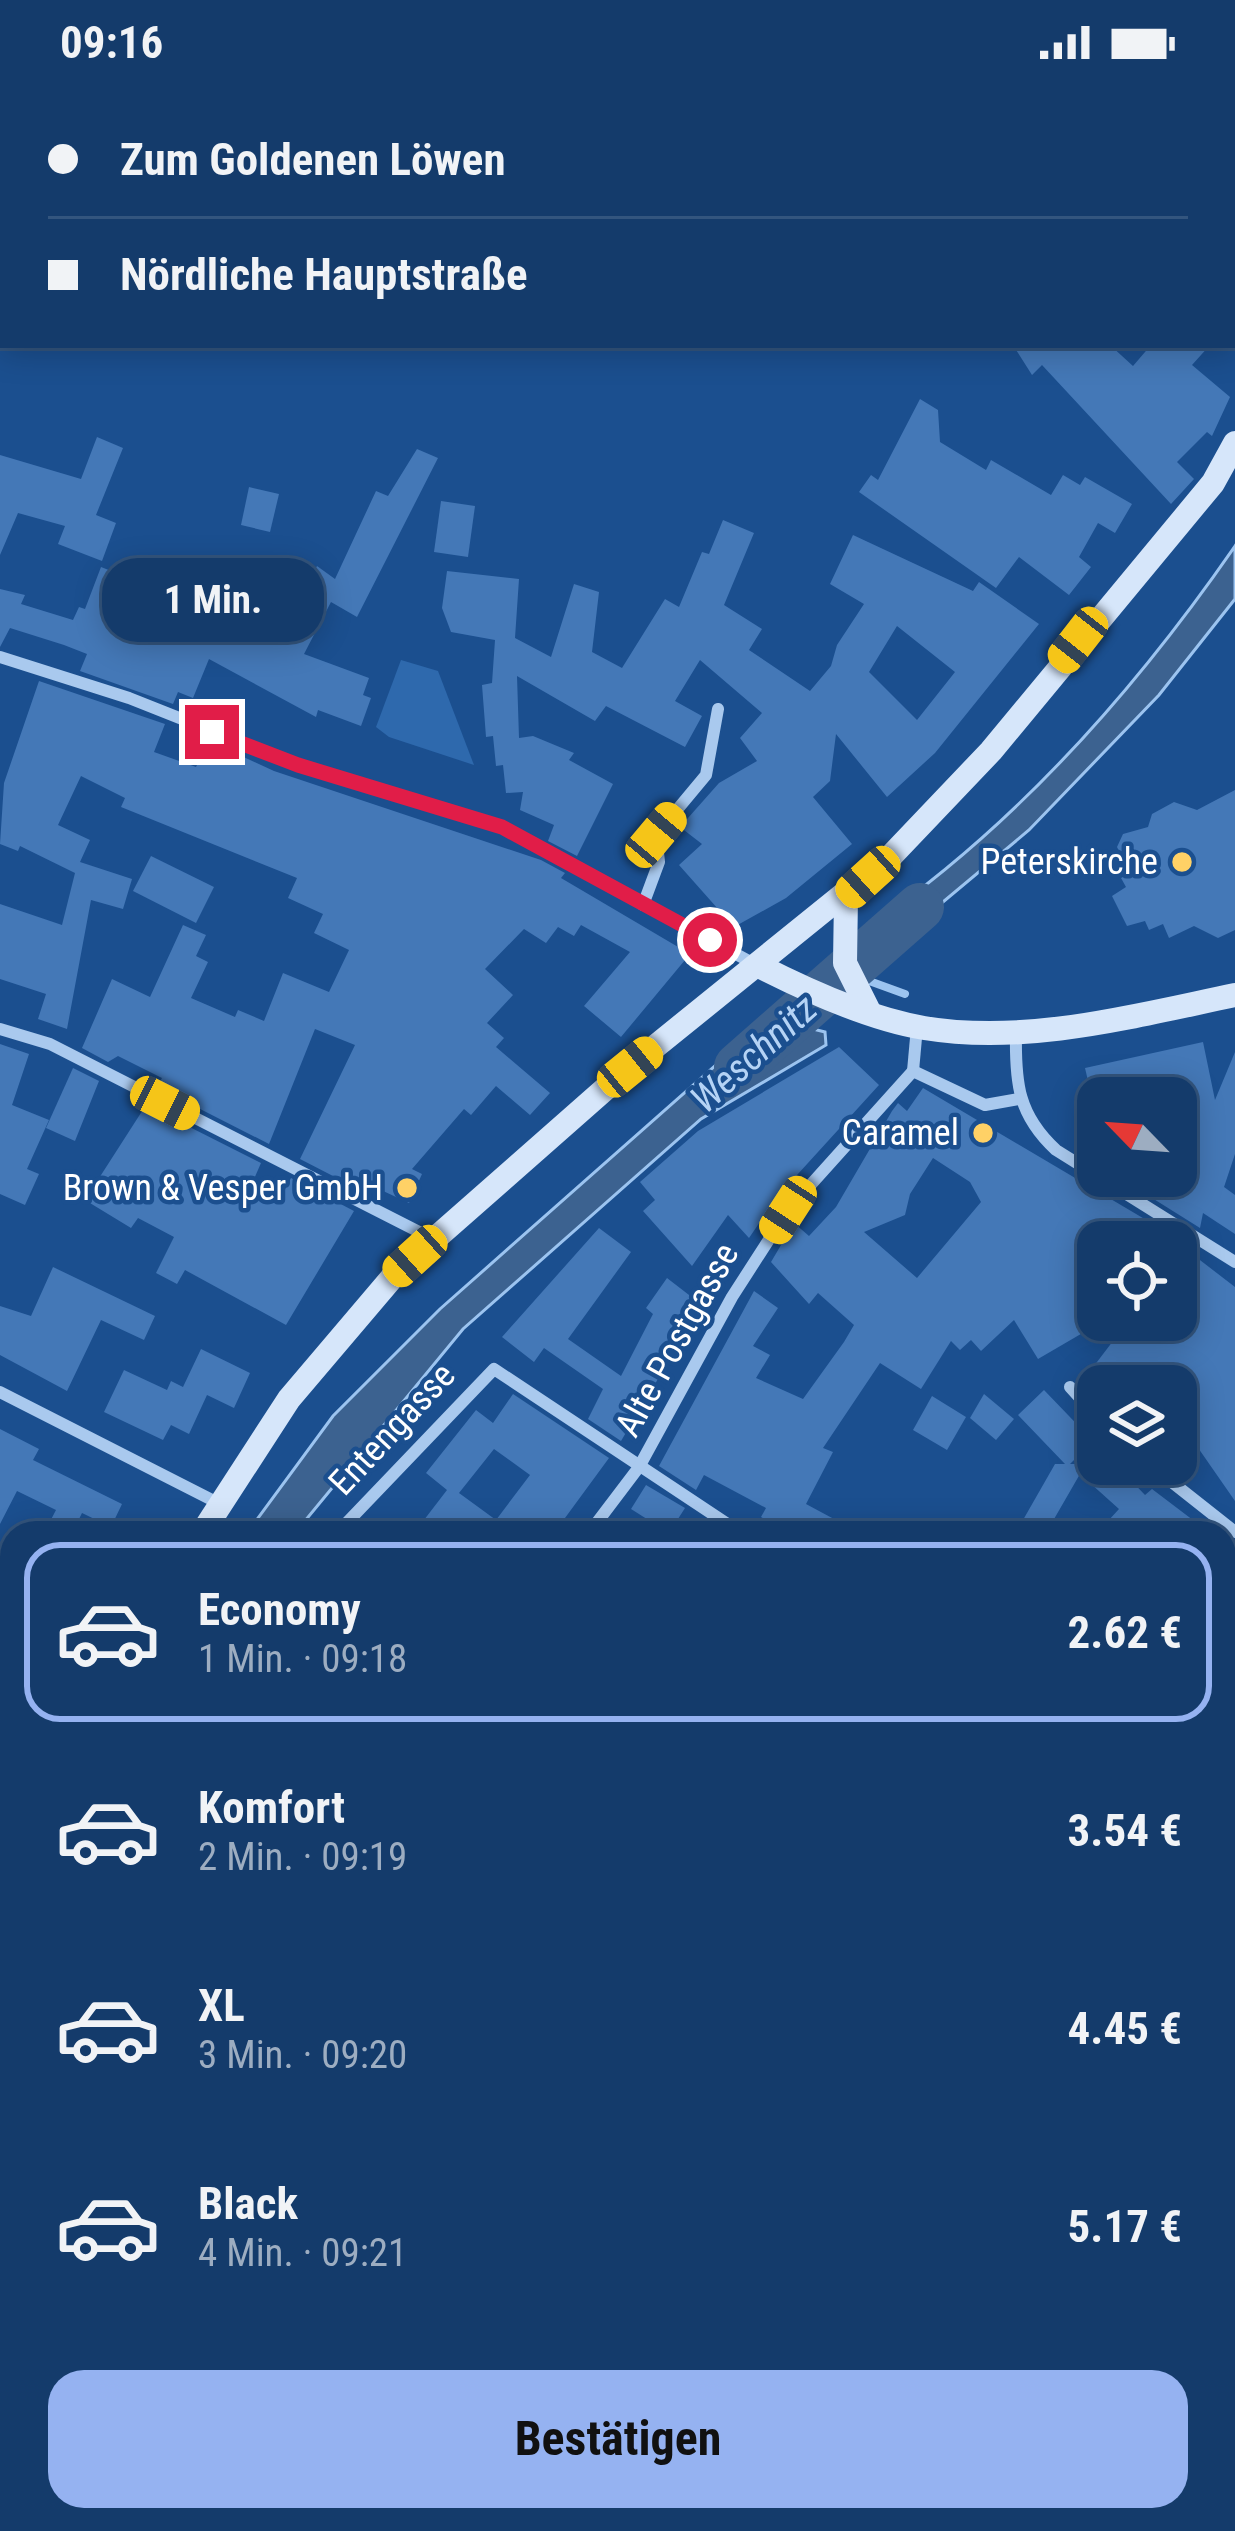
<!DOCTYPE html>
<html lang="de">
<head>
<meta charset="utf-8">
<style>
  :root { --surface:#143b6b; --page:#214673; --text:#f1f3f6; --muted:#9dadc1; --line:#33557e; --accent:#95b2f1 }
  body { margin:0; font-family:"Roboto Condensed",sans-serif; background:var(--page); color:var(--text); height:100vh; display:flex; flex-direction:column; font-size:45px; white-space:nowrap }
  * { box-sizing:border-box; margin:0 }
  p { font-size:39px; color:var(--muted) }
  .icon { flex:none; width:66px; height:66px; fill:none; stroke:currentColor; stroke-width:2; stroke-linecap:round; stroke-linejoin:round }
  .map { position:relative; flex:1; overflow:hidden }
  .drawer { position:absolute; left:0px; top:1437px; width:1236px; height:1011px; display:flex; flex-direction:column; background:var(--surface); border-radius:36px 36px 0 0; box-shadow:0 6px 30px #0003,0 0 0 3px var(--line) }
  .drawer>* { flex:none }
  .banner { position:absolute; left:0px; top:0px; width:1236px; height:264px; box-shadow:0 6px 30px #0003,0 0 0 3px var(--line); display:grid; align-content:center; height:264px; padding:0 48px; background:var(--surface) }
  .needle { width:78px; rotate:295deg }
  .tools { position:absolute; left:1077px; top:993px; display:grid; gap:24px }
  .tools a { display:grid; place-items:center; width:120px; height:120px; border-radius:24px; background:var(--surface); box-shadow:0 6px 30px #0003,0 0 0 3px var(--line); font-size:60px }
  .end { position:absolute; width:54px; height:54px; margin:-27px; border:15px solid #e11d48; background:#fff; box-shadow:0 0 0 6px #fff }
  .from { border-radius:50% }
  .bubble { position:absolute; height:84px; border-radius:36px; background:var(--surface); box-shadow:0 6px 30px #0003,0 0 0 3px var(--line); font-size:39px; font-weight:700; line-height:84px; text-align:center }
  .car { position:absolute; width:36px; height:72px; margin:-36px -18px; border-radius:15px; box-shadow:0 0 9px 3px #0007; background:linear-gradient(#f5c518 24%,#345 0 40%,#f5c518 0 76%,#345 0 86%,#f5c518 0) }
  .banner b { display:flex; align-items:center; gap:42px; height:114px; font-size:45px }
  .banner b+b { border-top:3px solid var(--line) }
  .banner i { width:30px; height:30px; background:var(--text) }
  ul { padding:21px 0 0; list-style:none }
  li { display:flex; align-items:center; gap:36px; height:180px; margin:0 24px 18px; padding:0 24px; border:6px solid transparent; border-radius:36px }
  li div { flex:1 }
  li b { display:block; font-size:45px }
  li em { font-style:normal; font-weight:700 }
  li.current { border-color:var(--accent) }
  li>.icon { width:108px; height:108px; stroke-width:1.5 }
  .cta { display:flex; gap:24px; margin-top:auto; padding:24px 48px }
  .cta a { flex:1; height:138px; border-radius:36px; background:var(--accent); color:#111; font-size:48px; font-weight:700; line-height:138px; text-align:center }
  .status { display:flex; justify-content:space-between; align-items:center; height:84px; padding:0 60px; background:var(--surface); direction:ltr }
  .status svg { height:33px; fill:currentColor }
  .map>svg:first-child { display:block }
  .green { fill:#2e69ad }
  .water { fill:#3c6290; stroke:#9cc4f0; stroke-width:3 }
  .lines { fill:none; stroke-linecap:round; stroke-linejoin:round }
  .stream { stroke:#9cc4f0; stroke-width:8 }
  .river { stroke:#3c6290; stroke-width:48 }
  .building { fill:#4478b7; fill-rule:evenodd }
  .street { stroke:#a9c9ee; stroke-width:12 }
  .secondary { stroke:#d6e6fa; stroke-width:24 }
  .rail-casing { stroke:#fff; stroke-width:12 }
  .rail { stroke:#1b4f8f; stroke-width:8; stroke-dasharray:22; stroke-linecap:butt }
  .route { stroke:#e11d48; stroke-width:15 }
  .poi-dot { fill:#ffd166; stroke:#1b4f8f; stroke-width:4.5 }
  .labels { text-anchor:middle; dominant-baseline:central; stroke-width:9; stroke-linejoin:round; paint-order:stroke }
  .poi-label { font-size:36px; fill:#fff; stroke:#1b4f8f; text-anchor:end }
  .street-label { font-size:36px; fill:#fff; stroke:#1b4f8f }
  .water-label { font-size:39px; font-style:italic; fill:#b5d3f5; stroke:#1b4f8f }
</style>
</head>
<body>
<div class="status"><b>09:16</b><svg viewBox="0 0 49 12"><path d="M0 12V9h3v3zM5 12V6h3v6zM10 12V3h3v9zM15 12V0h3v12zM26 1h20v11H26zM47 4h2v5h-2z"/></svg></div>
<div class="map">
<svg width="1235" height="2447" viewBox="0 0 1235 2447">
  <rect width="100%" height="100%" fill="#1b4f8f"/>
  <g class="green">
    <path d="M229,0H1081L227,3Z"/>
    <path d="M401,576L438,587L474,681L389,653L376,643Z"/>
  </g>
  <g class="water">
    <path d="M1235,462V515L1159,611L1029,746L876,874L866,850L870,842C1014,743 1136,605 1235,462Z"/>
    <path d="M769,934L825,948L826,961L701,1035L463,1245L295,1449H247L333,1332L440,1225Z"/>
    <path d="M12,1959V2152L0,2186V1988Z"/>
  </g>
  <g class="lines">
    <path class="stream" d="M861,894L905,910"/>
    <path class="river" d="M738,983L920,823"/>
  </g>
  <g class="building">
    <path d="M1013,261H1110L1133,282L1151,261H1210L1192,281L1230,313L1212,352L1207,348L1177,378L1194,395L1171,420L1042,281L1032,291Z"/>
    <path d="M920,315L938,326L940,358L986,386L991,376L1051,411L1063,391L1080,401L1085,393L1132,420L1115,449L1098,439L1079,473L1091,483L1069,511L1019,473L996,504L859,408L871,391L878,396Z"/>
    <path d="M97,353L123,364L96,431L116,439L102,477L58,460L65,442L18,429L0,471V371L81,395Z"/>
    <path d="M417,365L438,374L357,533L331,518L304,570L369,594L363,611L371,614L361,642L318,626L316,633L209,575L193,614L178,608L173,620L80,587L87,570L64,561L10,544L0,563V505L25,511L21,520L73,536L79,523L85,525L101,483L142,499L153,474L247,515L243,523L284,543L317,482L335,495L376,407L388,412Z"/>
    <path d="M249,403L279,410L270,448L241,441Z"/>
    <path d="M441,417L475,422L468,473L434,468Z"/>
    <path d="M723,436L754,449L724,521L762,545L749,566L810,607L831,582L837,561L864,520L830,500L853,451L973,507L979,498L1039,540L935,669L887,713L836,650L830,697L813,713L852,760L786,814L734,843L679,781L702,760L680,743L719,699L757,677L740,654L762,629L700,576L675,617L702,632L685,663L606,622L595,637L517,592L519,654L533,652L574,669L569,676L613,700L577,772L548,757L554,741L520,726L523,708L506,709L503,681L496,682L493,652L486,653L482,601L492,599L495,556L451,548L442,524L447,487L519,495L515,554L551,573L574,500L599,508L592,568L622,584L665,515L679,523L702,468L709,470ZM897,542L955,588L917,636L869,588Z"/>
    <path d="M39,597L165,640L154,668L196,683L209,657L274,687L541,776L565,789L561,794L690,870L621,953L584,922L630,868L581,841L574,852L558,843L546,859L524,845L485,885L513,911L487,939L504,954L496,963L550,1009L530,1031L496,1002L471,1031L464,1025L412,1085L422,1090L409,1119L368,1100L364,1108L300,1075L355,961L315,945L269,1060L157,1003L162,994L118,972L108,978L82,964L112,895L150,913L183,841L206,851L196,872L208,878L191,914L235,933L238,926L264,937L283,889L329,908L349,866L314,849L323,830L288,814L297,794L121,723L125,714L81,692L58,741L90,756L80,778L132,795L123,825L91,816L67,945L38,935L46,910L0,895V820L62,841L75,789L20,762L18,767L0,760L4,699Z"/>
    <path d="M1235,706V846L1218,854L1194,842L1169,854L1163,840L1149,846L1145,837L1127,842L1112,812L1126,803L1121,794L1130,789L1117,763L1123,750L1148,743L1152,730L1174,718L1197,726Z"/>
    <path d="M151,772L214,803L196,839L133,807Z"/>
    <path d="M1203,958L1215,1016L1235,968V1070L1224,1103L1235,1111V1150L1203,1129L1200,1144L1117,1092H1176V1014H1092L1085,984Z"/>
    <path d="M0,960L29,970L12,1021L49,1036L27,1085L39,1090L25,1121L0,1110Z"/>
    <path d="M839,963L879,1001L777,1113L749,1154L728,1131L692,1182L643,1127L655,1116L640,1098L698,1047Z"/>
    <path d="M73,984L99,997L75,1057L46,1044Z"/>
    <path d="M923,1004L1197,1166L1196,1173L1235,1203V1417L1194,1358L1176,1383V1302L1081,1299L1129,1236H1176V1158H1098V1240L1038,1275L1014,1236L981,1267L971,1256L960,1266L951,1257L921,1305L880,1279L823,1364L833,1368L806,1420L860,1449H790L761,1433L766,1424L704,1391L696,1406L659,1382L754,1207L778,1224L753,1262L770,1271L756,1294L803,1315L844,1258L854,1241L818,1209L809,1220L771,1178L794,1139L809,1152L836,1123L892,1027L898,1019L907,1027ZM933,1074L970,1098L981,1118L917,1194L864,1148L905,1131L910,1110Z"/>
    <path d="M146,1021L261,1079L250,1104L279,1117L291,1094L354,1127L286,1241L185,1186L177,1200L156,1189L174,1153L138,1134L131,1144L85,1116Z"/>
    <path d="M599,1144L631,1168L568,1255L621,1292L653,1230L646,1224L667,1194L702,1221L621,1357L588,1335L603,1305L544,1264L534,1278L502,1253Z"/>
    <path d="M53,1183L155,1232L144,1256L101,1236L67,1307L0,1271V1222L31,1232Z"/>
    <path d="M201,1265L250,1289L234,1324L207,1311L189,1350L171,1341L163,1356L104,1328L124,1286L167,1306L171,1297L183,1303Z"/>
    <path d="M1044,1306L1093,1357L1070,1380H1115L1145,1411L1152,1405L1210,1449H1097L1119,1425L1080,1390L1046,1449L1023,1436L1055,1380H1065L1018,1331Z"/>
    <path d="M513,1310L609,1374L554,1449H414L447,1406L426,1389L476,1326L493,1339ZM494,1365L530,1391L496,1436L459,1409Z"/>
    <path d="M984,1310L1014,1335L996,1356L970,1334Z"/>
    <path d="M932,1312L966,1333L947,1366L913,1346Z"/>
    <path d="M0,1345L39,1365L33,1376L122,1420L111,1443L82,1429L72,1449H44L56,1426L17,1407L0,1440Z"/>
    <path d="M646,1401L685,1424L669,1449L631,1425Z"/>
  </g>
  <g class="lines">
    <g class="street">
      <path d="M13,3L15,0"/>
      <path d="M0,20L3,14"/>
      <path d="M0,573L129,614L298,681L501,743L758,882"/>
      <path d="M643,821L659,778L656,751L706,691L718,625"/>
      <path d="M0,945L50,960L433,1155"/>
      <path d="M1016,948C1015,999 1018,1031 1056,1066L1235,1178"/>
      <path d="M913,987L985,1021L1019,1015"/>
      <path d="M913,987L917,943"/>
      <path d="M1070,1303L1098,1334"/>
      <path d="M0,1308L220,1420"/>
      <path d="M1149,1380L1235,1448"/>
      <path d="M337,1449L494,1285L741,1449"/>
      <path d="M589,1449L639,1383L732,1213L788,1126L913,987"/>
      <path d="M1224,1695L1235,1696"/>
      <path d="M1224,2185L1235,2184"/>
      <path d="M826,2436L829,2447"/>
      <path d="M226,2447L263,2436"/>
    </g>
    <g class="secondary">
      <path d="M846,813L845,879L869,927"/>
      <path d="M759,882C808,907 869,935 924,944C1027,961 1134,932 1235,911"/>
      <path d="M202,1449L289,1315L396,1189L630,983L891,772L991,667L1213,399L1235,359"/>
      <path d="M0,1772L12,1752"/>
      <path d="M0,2362L12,2369"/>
      <path d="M92,2436L99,2447"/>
    </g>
    <g class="rail-casing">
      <path id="rail" d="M73,0L80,3"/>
    </g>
    <use href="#rail" class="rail"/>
  </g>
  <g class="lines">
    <path class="route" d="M212,648L298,681L502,743L710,856"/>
  </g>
  <g class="poi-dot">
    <circle cx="1182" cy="778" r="12"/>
    <circle cx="983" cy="1049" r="12"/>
    <circle cx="407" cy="1104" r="12"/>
  </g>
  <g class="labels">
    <g class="poi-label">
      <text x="1158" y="778">Peterskirche</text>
      <text x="959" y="1049">Caramel</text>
      <text x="383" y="1104">Brown &amp; Vesper GmbH</text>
    </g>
    <g class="street-label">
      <text transform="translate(677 1256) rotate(-61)">Alte Postgasse</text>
      <text transform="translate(392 1345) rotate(-47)">Entengasse</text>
    </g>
    <g class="water-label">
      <text transform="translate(754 970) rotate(-42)">Weschnitz</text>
    </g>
  </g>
</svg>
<div class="tools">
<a><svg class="needle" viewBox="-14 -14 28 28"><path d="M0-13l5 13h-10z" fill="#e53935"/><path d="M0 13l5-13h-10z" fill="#9dadc1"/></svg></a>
<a><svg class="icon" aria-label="locate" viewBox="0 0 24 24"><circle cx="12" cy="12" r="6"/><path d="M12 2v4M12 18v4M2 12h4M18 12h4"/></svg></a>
<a><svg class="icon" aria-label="layers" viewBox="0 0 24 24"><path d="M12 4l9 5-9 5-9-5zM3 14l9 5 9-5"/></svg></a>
</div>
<i class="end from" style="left:710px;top:856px"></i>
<i class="end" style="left:212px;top:648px"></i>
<div class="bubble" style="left:102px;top:474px;width:222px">1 Min.</div>
<i class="car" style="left:1078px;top:556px;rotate:218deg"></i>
<i class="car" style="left:656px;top:751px;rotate:40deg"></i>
<i class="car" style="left:868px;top:793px;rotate:228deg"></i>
<i class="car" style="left:630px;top:983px;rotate:51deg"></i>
<i class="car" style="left:165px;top:1019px;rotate:117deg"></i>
<i class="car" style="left:788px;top:1126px;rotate:213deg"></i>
<i class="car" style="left:415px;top:1172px;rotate:228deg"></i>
<div class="banner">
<b><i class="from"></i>Zum Goldenen Löwen</b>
<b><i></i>Nördliche Hauptstraße</b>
</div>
<section class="drawer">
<ul>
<li class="current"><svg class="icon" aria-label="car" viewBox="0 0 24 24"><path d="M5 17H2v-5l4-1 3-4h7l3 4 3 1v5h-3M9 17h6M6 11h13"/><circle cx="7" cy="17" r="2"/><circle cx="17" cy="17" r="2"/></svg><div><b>Economy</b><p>1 Min. · 09:18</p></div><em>2.62 €</em></li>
<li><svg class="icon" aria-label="car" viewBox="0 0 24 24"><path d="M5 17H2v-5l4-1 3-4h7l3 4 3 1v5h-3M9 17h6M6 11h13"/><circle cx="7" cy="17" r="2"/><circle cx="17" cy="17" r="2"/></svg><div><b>Komfort</b><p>2 Min. · 09:19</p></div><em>3.54 €</em></li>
<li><svg class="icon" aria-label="car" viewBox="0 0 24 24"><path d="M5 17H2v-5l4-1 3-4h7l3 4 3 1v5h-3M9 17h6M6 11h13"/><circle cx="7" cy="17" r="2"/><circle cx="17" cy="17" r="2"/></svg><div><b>XL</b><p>3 Min. · 09:20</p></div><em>4.45 €</em></li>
<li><svg class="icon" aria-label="car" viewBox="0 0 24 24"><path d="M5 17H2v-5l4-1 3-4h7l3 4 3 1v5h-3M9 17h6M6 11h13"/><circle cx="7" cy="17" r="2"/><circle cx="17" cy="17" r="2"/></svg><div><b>Black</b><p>4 Min. · 09:21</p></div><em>5.17 €</em></li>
</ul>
<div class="cta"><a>Bestätigen</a></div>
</section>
</div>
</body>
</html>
